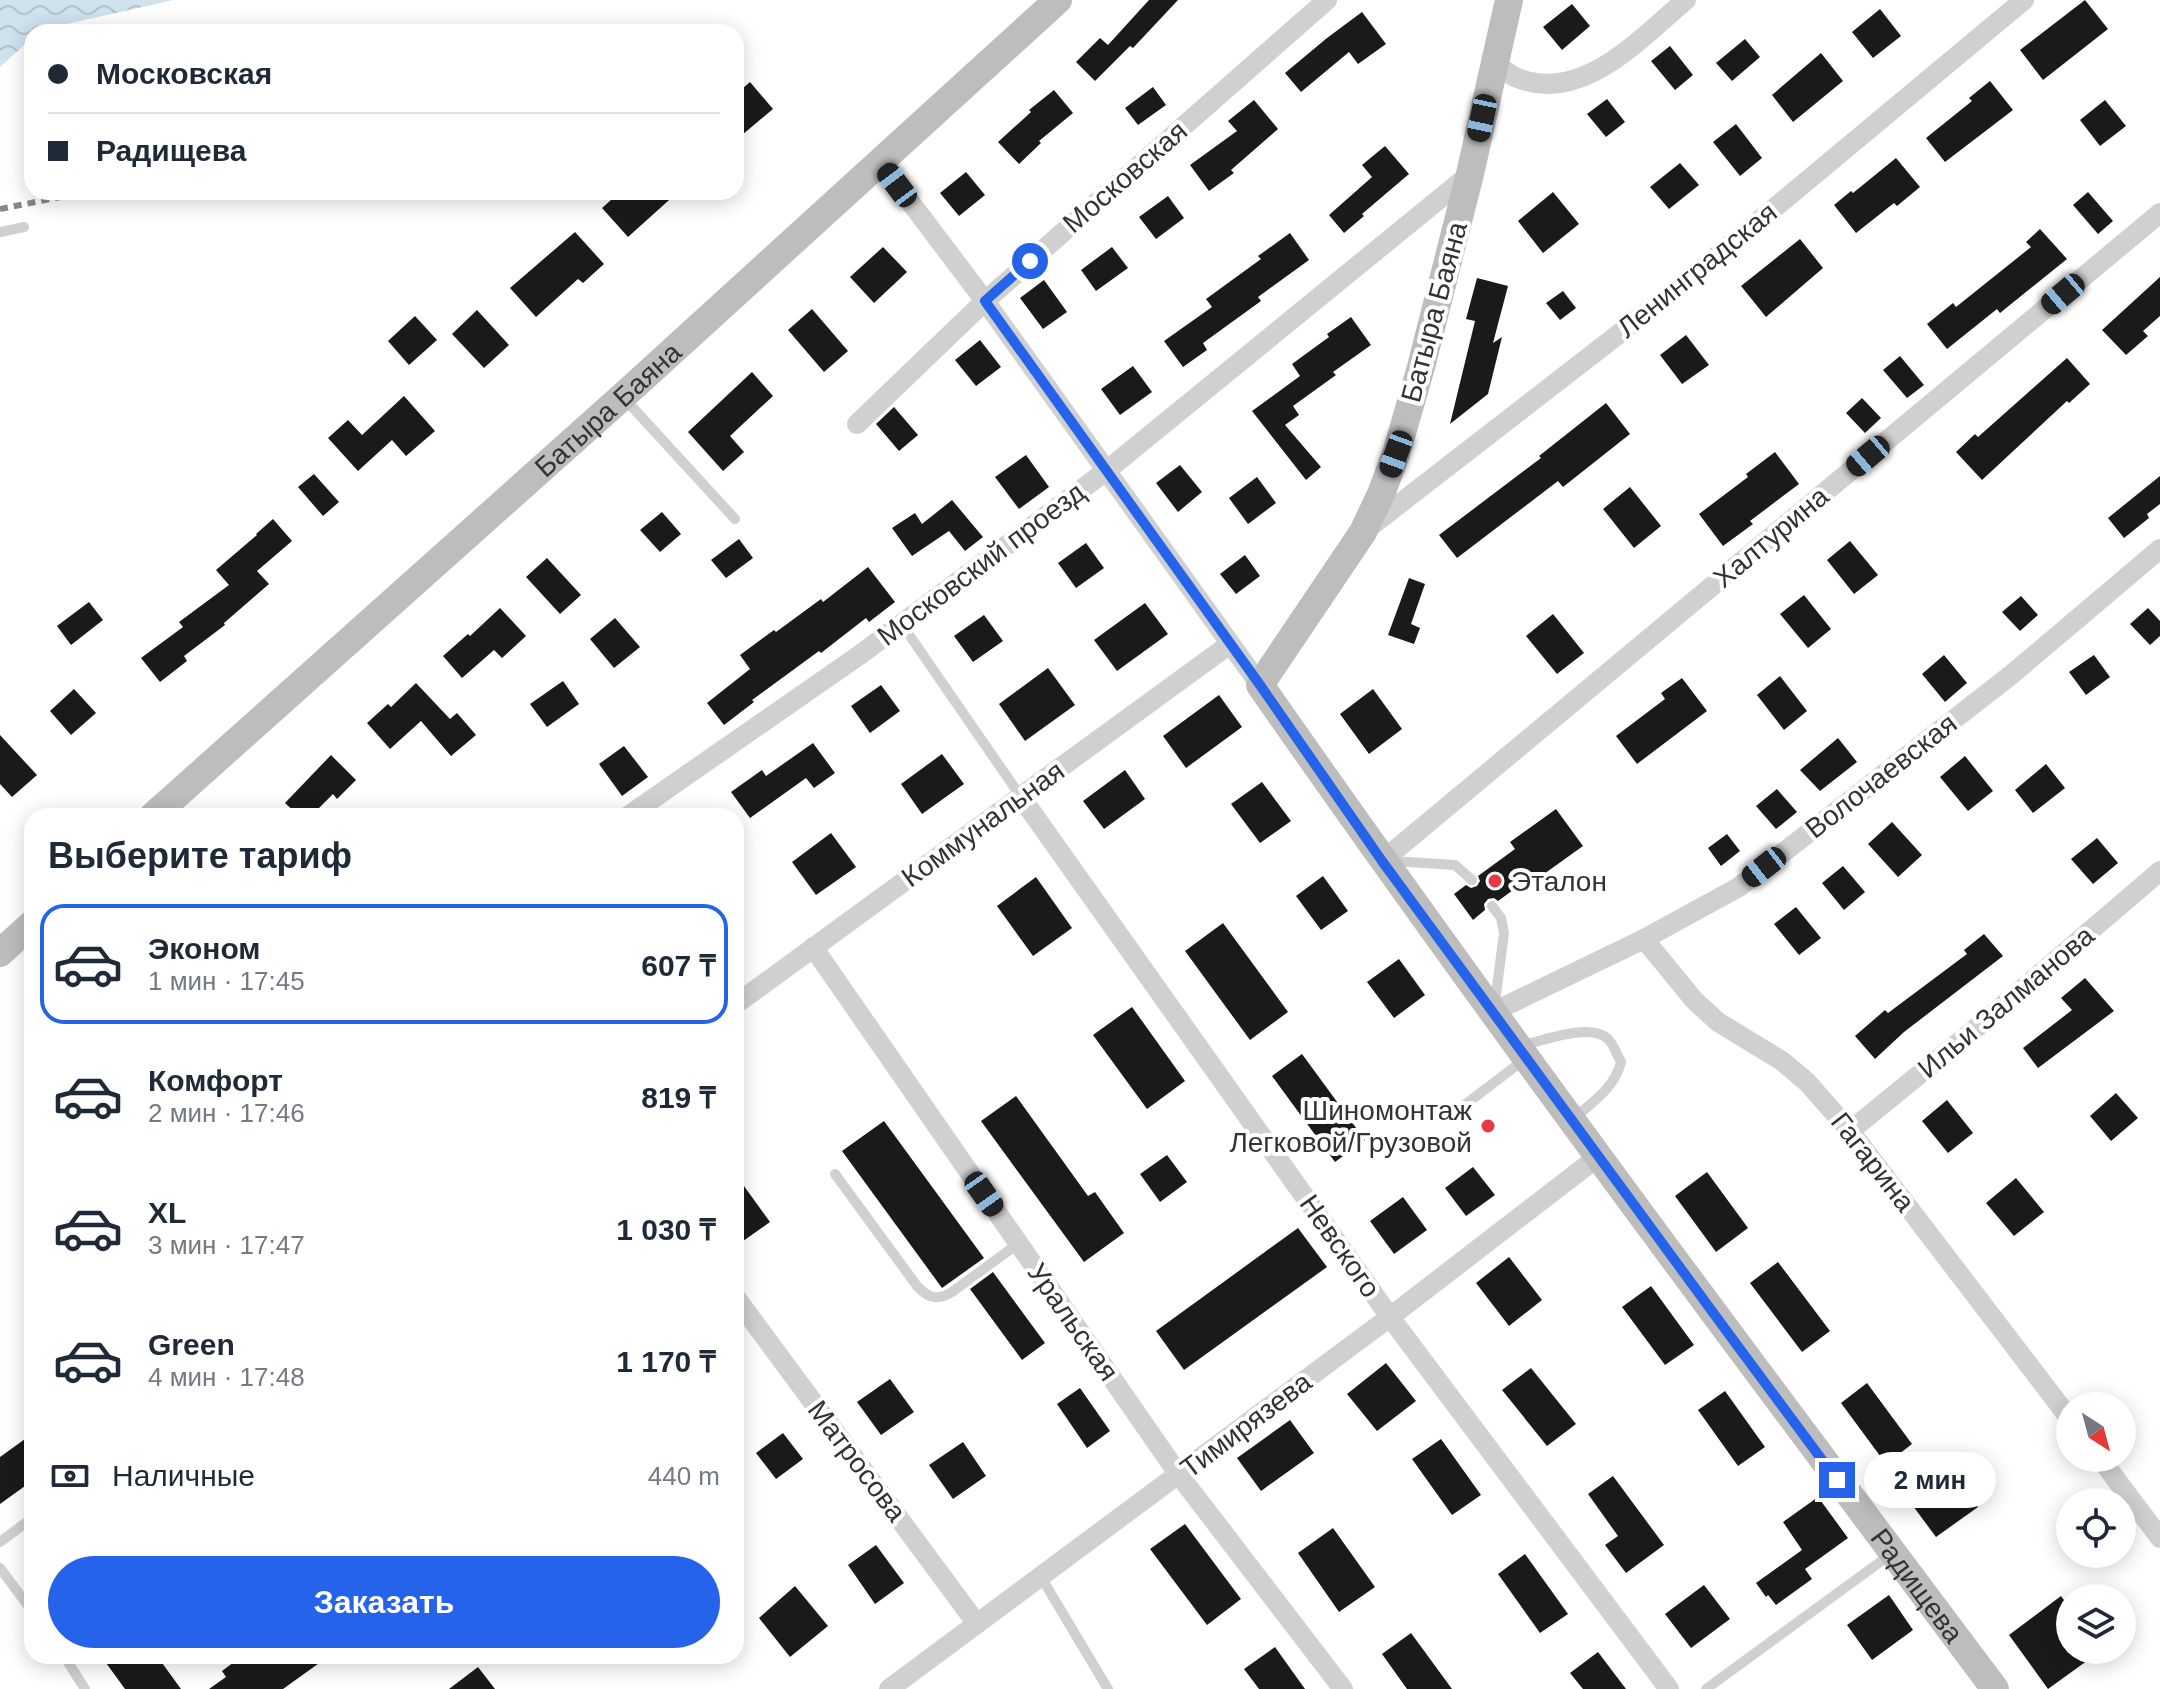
<!DOCTYPE html>
<html lang="ru">
<head>
<meta charset="utf-8">
<style>
  :root { --surface:#fff; --page:#f2f2f3; --text:#1f2937; --muted:#747a83; --line:#e0e1e3; --accent:#2563eb }
  body { margin:0; font-family:Helvetica,sans-serif; background:var(--page); color:var(--text); height:100vh; display:flex; flex-direction:column; font-size:30px; white-space:nowrap }
  * { box-sizing:border-box; margin:0 }
  p { font-size:26px; color:var(--muted) }
  .icon { flex:none; width:44px; height:44px; fill:none; stroke:currentColor; stroke-width:2; stroke-linecap:round; stroke-linejoin:round }
  .map { position:relative; flex:1; overflow:hidden }
  .details { position:absolute; left:24px; top:808px; width:720px; height:856px; display:flex; flex-direction:column; background:var(--surface); border-radius:24px; box-shadow:0 4px 20px #0003 }
  .details>* { flex:none }
  .top-card { position:absolute; left:24px; top:24px; width:720px; height:176px; border-radius:24px; box-shadow:0 4px 20px #0003; display:grid; align-content:center; height:176px; padding:0 24px; background:var(--surface) }
  .needle { width:52px; rotate:144deg }
  .tools { position:absolute; left:2056px; top:1392px; display:grid; gap:16px }
  .tools a { display:grid; place-items:center; width:80px; height:80px; border-radius:50%; background:var(--surface); box-shadow:0 4px 20px #0003; font-size:40px }
  .end { position:absolute; width:36px; height:36px; margin:-18px; border:10px solid #2563eb; background:#fff; box-shadow:0 0 0 4px #fff }
  .from { border-radius:50% }
  .bubble { position:absolute; height:56px; border-radius:28px; background:var(--surface); box-shadow:0 4px 20px #0003; font-size:26px; font-weight:800; line-height:56px; text-align:center }
  .car { position:absolute; width:24px; height:48px; margin:-24px -12px; border-radius:10px; box-shadow:0 0 6px 2px #0007; background:linear-gradient(#222 24%,#8ab4d8 0 40%,#222 0 76%,#8ab4d8 0 86%,#222 0) }
  .top-card b { display:flex; align-items:center; gap:28px; height:76px; font-size:30px }
  .top-card b+b { border-top:2px solid var(--line) }
  .top-card i { width:20px; height:20px; background:var(--text) }
  ul { padding:0; list-style:none }
  li { display:flex; align-items:center; gap:24px; height:120px; margin:0 16px 12px; padding:0 8px; border:4px solid transparent; border-radius:24px }
  li div { flex:1 }
  li b { display:block; font-size:30px }
  li em { font-style:normal; font-weight:800 }
  li.current { border-color:var(--accent) }
  li>.icon { width:72px; height:72px; stroke-width:1.5 }
  h2 { padding:0 24px; font-size:36px; line-height:96px }
  .pay { display:flex; align-items:center; gap:20px; height:88px; padding:0 24px; font-size:30px }
  .pay p { margin-inline-start:auto }
  .button { display:flex; gap:16px; margin-top:auto; padding:16px 24px }
  .button a { flex:1; height:92px; border-radius:48px; background:var(--accent); color:#fff; font-size:32px; font-weight:800; line-height:92px; text-align:center }
  .map>svg:first-child { display:block }
  .water { fill:url(#water-waves) }
  .building { fill:#1a1a1a }
  .lines { fill:none; stroke-linecap:round; stroke-linejoin:round }
  .lane { stroke:#d0d0d0; stroke-width:10 }
  .street { stroke:#d0d0d0; stroke-width:20 }
  .secondary { stroke:#bdbdbd; stroke-width:28 }
  .rail { stroke:#888; stroke-width:6; stroke-dasharray:8 6; stroke-linecap:butt }
  .route { stroke:#2563eb; stroke-width:10 }
  .poi-dot { fill:#e63946; stroke:#fff; stroke-width:3 }
  .labels { text-anchor:middle; dominant-baseline:central; stroke-width:8; stroke-linejoin:round; paint-order:stroke }
  .street-label { font-size:28px; fill:#333; stroke:#fff }
  .poi-label { font-size:28px; fill:#333; stroke:#fff; text-anchor:start }
</style>
</head>
<body>
<div class="map">
<svg width="2160" height="1689" viewBox="0 0 2160 1689">
  <defs>
    <pattern id="water-waves" width="16" height="10" patternUnits="userSpaceOnUse" patternTransform="scale(2)"><rect width="16" height="10" fill="#cfe2ee"/><path d="M0 5q4-4 8 0t8 0" fill="none" stroke="#b2c2cd"/></pattern>
  </defs>
  <rect width="100%" height="100%" fill="#fff"/>
  <path class="water" d="M0,0H173L32,32V38L0,67Z"/>
  <g class="building">
    <path d="M1149,0H1178L1133,48L1130,46L1095,81L1076,62L1100,38L1108,45Z"/>
    <path d="M2085,0L2108,29L2043,80L2020,50Z"/>
    <path d="M1572,4L1590,26L1562,50L1543,27Z"/>
    <path d="M1880,9L1901,36L1873,58L1852,32Z"/>
    <path d="M1362,12L1386,44L1358,64L1349,52L1301,92L1285,73L1327,38Z"/>
    <path d="M1745,39L1760,57L1732,81L1716,63Z"/>
    <path d="M1670,46L1693,75L1675,90L1651,61Z"/>
    <path d="M1821,53L1843,81L1793,122L1772,95Z"/>
    <path d="M1990,81L2013,110L1945,162L1926,138L1972,101L1969,98Z"/>
    <path d="M750,82L773,109L736,140V94Z"/>
    <path d="M1153,87L1166,105L1138,125L1125,108Z"/>
    <path d="M1054,90L1073,113L1039,141L1041,143L1019,164L998,142L1031,112L1029,110Z"/>
    <path d="M1607,99L1625,122L1606,137L1587,114Z"/>
    <path d="M1254,100L1278,129L1231,170L1234,173L1209,191L1190,165L1237,131L1228,121Z"/>
    <path d="M2105,100L2126,126L2100,146L2080,120Z"/>
    <path d="M1736,124L1762,158L1740,176L1713,142Z"/>
    <path d="M1385,146L1409,174L1362,214L1364,216L1344,233L1329,215L1372,177L1362,165Z"/>
    <path d="M1896,158L1920,187L1897,206L1894,203L1856,233L1834,205L1851,191L1853,193Z"/>
    <path d="M1680,163L1699,185L1669,209L1650,187Z"/>
    <path d="M966,172L985,195L959,216L940,193Z"/>
    <path d="M620,192H678L628,237L602,208Z"/>
    <path d="M1553,192L1579,224L1543,253L1518,221Z"/>
    <path d="M2088,192L2113,221L2098,234L2073,205Z"/>
    <path d="M1168,196L1184,218L1156,239L1139,217Z"/>
    <path d="M2040,229L2067,259L2000,313L1997,309L1947,349L1927,324L1953,303L1956,307L2031,247L2026,242Z"/>
    <path d="M575,232L604,264L583,283L578,279L536,317L510,288Z"/>
    <path d="M1290,233L1309,260L1258,297L1261,301L1203,343L1207,350L1183,367L1164,341L1212,307L1206,299L1261,259L1258,256Z"/>
    <path d="M1800,239L1823,268L1766,317L1741,286Z"/>
    <path d="M883,247L907,272L874,303L850,277Z"/>
    <path d="M1112,247L1128,268L1096,291L1081,270Z"/>
    <path d="M2160,277V316L2143,331L2148,336L2126,355L2102,330Z"/>
    <path d="M1477,278L1508,286L1493,343L1502,337L1488,394L1450,424L1475,321L1466,319Z"/>
    <path d="M1044,280L1067,312L1043,329L1020,298Z"/>
    <path d="M1563,291L1576,308L1560,320L1546,303Z"/>
    <path d="M812,309L848,351L824,372L788,330Z"/>
    <path d="M477,310L509,345L484,368L452,334Z"/>
    <path d="M415,316L437,340L409,365L388,341Z"/>
    <path d="M1351,317L1371,345L1333,372L1336,375L1293,406L1299,415L1285,425L1321,467L1306,480L1252,411L1300,376L1292,364L1329,337L1327,334Z"/>
    <path d="M1686,335L1709,365L1682,384L1660,355Z"/>
    <path d="M980,340L1001,367L976,386L955,360Z"/>
    <path d="M1900,356L1924,385L1907,398L1883,370Z"/>
    <path d="M2067,358L2090,384L2069,403L2067,401L1982,480L1956,452L1975,434L1978,437Z"/>
    <path d="M1133,366L1152,392L1120,415L1101,389Z"/>
    <path d="M752,372L773,396L730,436L744,452L723,471L688,432Z"/>
    <path d="M404,396L435,431L406,456L392,440L358,471L328,438L348,420L362,435Z"/>
    <path d="M1862,398L1881,418L1865,433L1846,413Z"/>
    <path d="M1606,403L1630,434L1563,487L1558,481L1457,558L1439,535L1541,458L1539,456Z"/>
    <path d="M894,407L918,435L899,451L876,424Z"/>
    <path d="M1775,452L1799,484L1750,521L1753,524L1723,546L1699,514L1748,477L1746,474Z"/>
    <path d="M1026,455L1049,487L1019,509L995,477Z"/>
    <path d="M1180,465L1202,492L1178,512L1156,483Z"/>
    <path d="M314,474L339,502L323,516L298,487Z"/>
    <path d="M2160,476V504L2147,514L2149,518L2124,538L2108,518Z"/>
    <path d="M1257,477L1276,503L1248,524L1229,498Z"/>
    <path d="M1630,487L1661,526L1634,548L1603,509Z"/>
    <path d="M952,500L983,537L965,551L949,531L912,556L892,528L915,513L922,524Z"/>
    <path d="M662,512L681,534L660,552L640,530Z"/>
    <path d="M273,519L292,541L257,571L269,584L224,623L225,625L184,656L187,661L160,682L141,658L183,627L179,622L229,585L216,570L257,535L256,534Z"/>
    <path d="M739,539L753,558L726,578L711,560Z"/>
    <path d="M1850,541L1878,575L1854,594L1827,560Z"/>
    <path d="M1086,543L1104,568L1076,588L1058,563Z"/>
    <path d="M1245,555L1260,576L1236,594L1220,574Z"/>
    <path d="M547,558L581,595L560,614L526,577Z"/>
    <path d="M868,567L895,602L869,622L866,618L821,653L819,651L752,700L754,702L724,725L707,703L750,669L740,655L774,630L776,632L821,599L823,602Z"/>
    <path d="M1409,578L1425,584L1411,624L1420,628L1414,644L1388,635Z"/>
    <path d="M1804,595L1831,629L1808,648L1780,614Z"/>
    <path d="M2021,596L2038,615L2020,631L2002,612Z"/>
    <path d="M89,602L103,620L71,645L57,626Z"/>
    <path d="M1145,603L1168,634L1117,671L1094,640Z"/>
    <path d="M500,608L526,636L502,658L494,650L462,678L443,656L468,634L470,636Z"/>
    <path d="M2148,608L2160,621V636L2150,645L2130,624Z"/>
    <path d="M1553,614L1584,653L1557,674L1526,636Z"/>
    <path d="M984,615L1003,641L973,662L954,636Z"/>
    <path d="M615,618L640,647L614,668L590,639Z"/>
    <path d="M1944,655L1967,683L1945,702L1922,674Z"/>
    <path d="M2094,655L2110,677L2086,695L2069,672Z"/>
    <path d="M1048,668L1075,705L1025,741L999,704Z"/>
    <path d="M1780,676L1807,711L1784,730L1757,695Z"/>
    <path d="M1682,678L1707,711L1637,764L1616,736L1665,699L1661,693Z"/>
    <path d="M563,681L579,704L547,727L530,704Z"/>
    <path d="M416,683L450,719L457,713L476,735L451,756L421,721L390,749L367,723L388,704L391,707Z"/>
    <path d="M881,685L900,711L870,733L851,706Z"/>
    <path d="M74,689L96,713L71,735L50,711Z"/>
    <path d="M1373,689L1402,729L1369,754L1340,714Z"/>
    <path d="M1219,695L1242,727L1186,768L1163,736Z"/>
    <path d="M0,735L37,775L12,797L0,784Z"/>
    <path d="M1838,738L1857,762L1820,791L1800,770Z"/>
    <path d="M813,743L835,773L814,788L806,778L750,818L731,792L762,770L766,776Z"/>
    <path d="M624,746L648,777L622,796L599,764Z"/>
    <path d="M942,754L964,784L922,814L901,784Z"/>
    <path d="M331,755L356,780L337,799L333,794L311,816H299L285,803Z"/>
    <path d="M1965,756L1993,791L1968,811L1940,777Z"/>
    <path d="M2046,764L2065,788L2033,813L2015,790Z"/>
    <path d="M1125,770L1145,799L1104,829L1083,801Z"/>
    <path d="M1262,782L1291,821L1260,843L1231,804Z"/>
    <path d="M1777,789L1797,812L1776,829L1756,806Z"/>
    <path d="M1556,809L1583,846L1537,879L1534,875L1498,901L1494,898L1488,899L1484,904L1485,910L1473,920L1454,894L1466,885L1471,888L1477,886L1480,881L1478,876L1515,849L1510,842Z"/>
    <path d="M1892,822L1922,855L1898,877L1868,844Z"/>
    <path d="M831,833L856,867L816,895L792,862Z"/>
    <path d="M1727,834L1740,851L1721,866L1708,848Z"/>
    <path d="M2097,838L2118,863L2093,884L2071,859Z"/>
    <path d="M1843,866L1865,892L1844,910L1822,883Z"/>
    <path d="M1323,876L1348,911L1321,930L1296,896Z"/>
    <path d="M1036,877L1072,928L1033,956L997,906Z"/>
    <path d="M1796,907L1821,938L1799,955L1774,924Z"/>
    <path d="M1223,923L1288,1012L1250,1040L1185,951Z"/>
    <path d="M1984,934L2003,956L1904,1032L1875,1059L1855,1036L1885,1010L1888,1013L1967,954L1964,950Z"/>
    <path d="M1399,959L1425,995L1394,1018L1367,982Z"/>
    <path d="M2085,978L2114,1011L2038,1068L2023,1048L2072,1010L2061,998Z"/>
    <path d="M1132,1007L1185,1081L1147,1109L1093,1035Z"/>
    <path d="M1302,1054L1365,1140L1335,1162L1272,1076Z"/>
    <path d="M2116,1093L2138,1118L2111,1141L2090,1116Z"/>
    <path d="M1016,1096L1088,1196L1095,1192L1124,1233L1084,1262L981,1121Z"/>
    <path d="M1947,1100L1973,1133L1948,1153L1922,1121Z"/>
    <path d="M884,1121L984,1258L942,1288L842,1151Z"/>
    <path d="M1167,1155L1187,1182L1160,1202L1140,1174Z"/>
    <path d="M1473,1167L1495,1195L1466,1216L1445,1188Z"/>
    <path d="M1707,1172L1748,1228L1716,1252L1675,1196Z"/>
    <path d="M736,1175L770,1222L736,1246Z"/>
    <path d="M2016,1178L2044,1212L2014,1236L1986,1203Z"/>
    <path d="M1403,1197L1427,1230L1394,1254L1370,1221Z"/>
    <path d="M1298,1228L1327,1267L1184,1370L1156,1331Z"/>
    <path d="M1509,1257L1542,1300L1509,1326L1476,1283Z"/>
    <path d="M1778,1262L1830,1331L1802,1352L1750,1283Z"/>
    <path d="M993,1272L1045,1343L1022,1360L970,1289Z"/>
    <path d="M1651,1286L1694,1345L1665,1365L1622,1307Z"/>
    <path d="M1386,1363L1416,1401L1377,1431L1347,1394Z"/>
    <path d="M1531,1368L1576,1424L1547,1446L1502,1390Z"/>
    <path d="M890,1379L914,1412L881,1435L857,1402Z"/>
    <path d="M1867,1383L1912,1444L1886,1464L1841,1403Z"/>
    <path d="M1080,1388L1110,1431L1087,1448L1057,1404Z"/>
    <path d="M1725,1391L1765,1447L1738,1466L1698,1410Z"/>
    <path d="M1290,1420L1314,1453L1261,1491L1237,1458Z"/>
    <path d="M783,1433L803,1459L776,1479L756,1453Z"/>
    <path d="M32,1434V1481L0,1504V1457Z"/>
    <path d="M1441,1439L1481,1495L1452,1515L1412,1459Z"/>
    <path d="M963,1442L986,1476L953,1499L929,1465Z"/>
    <path d="M1613,1476L1664,1545L1626,1573L1605,1545L1618,1536L1588,1494Z"/>
    <path d="M1955,1476L1978,1507L1936,1537L1913,1506Z"/>
    <path d="M1818,1497L1848,1538L1805,1569L1812,1579L1776,1605L1768,1595L1766,1597L1756,1583L1802,1550L1783,1522Z"/>
    <path d="M1185,1524L1241,1599L1207,1625L1150,1549Z"/>
    <path d="M1333,1528L1375,1587L1339,1612L1298,1553Z"/>
    <path d="M876,1545L904,1583L875,1604L848,1565Z"/>
    <path d="M1525,1554L1568,1614L1540,1633L1498,1574Z"/>
    <path d="M1704,1585L1730,1619L1691,1648L1665,1614Z"/>
    <path d="M795,1586L828,1626L790,1657L759,1618Z"/>
    <path d="M1889,1595L1913,1630L1872,1660L1847,1625Z"/>
    <path d="M2061,1596L2070,1608V1650H2102L2048,1689L2009,1635Z"/>
    <path d="M1411,1633L1452,1689H1407L1382,1654Z"/>
    <path d="M1275,1647L1305,1689H1259L1244,1669Z"/>
    <path d="M1598,1652L1626,1689H1583L1570,1673Z"/>
    <path d="M101,1656H157L181,1689H125Z"/>
    <path d="M242,1656H329L283,1689H209L226,1677L222,1671Z"/>
    <path d="M478,1667L495,1689H449Z"/>
  </g>
  <g class="lines">
    <g class="lane">
      <path d="M0,232L24,227"/>
      <path d="M623,397L735,519"/>
      <path d="M901,623L1021,797"/>
      <path d="M1392,861L1455,865L1472,880"/>
      <path d="M1492,906L1501,918L1504,933L1495,1002"/>
      <path d="M1520,1046C1542,1041 1590,1022 1608,1039C1614,1045 1617,1055 1621,1062C1615,1087 1593,1102 1574,1118"/>
      <path d="M1454,1113L1525,1059"/>
      <path d="M835,1174L917,1286C928,1298 937,1301 952,1292L1019,1243"/>
      <path d="M0,1542L32,1518"/>
      <path d="M0,1568L32,1611"/>
      <path d="M1041,1577L1108,1689"/>
      <path d="M64,1656L85,1689"/>
      <path d="M1706,1689L1891,1554"/>
    </g>
    <g class="street">
      <path d="M1494,63C1501,68 1508,73 1515,77C1581,106 1640,38 1686,0"/>
      <path d="M880,162L985,301L1260,685"/>
      <path d="M857,424L985,301L1327,0"/>
      <path d="M1367,529L1682,285L2024,0"/>
      <path d="M1021,797L1390,1317L1669,1689"/>
      <path d="M628,816L861,654L1106,471L1470,174"/>
      <path d="M1382,861L2160,213"/>
      <path d="M1644,939L1694,1000L1718,1022L1782,1061L1807,1082L1850,1131L2070,1419"/>
      <path d="M813,947L1179,1475L1343,1689"/>
      <path d="M736,1004L1230,644"/>
      <path d="M1493,1012L1644,939L1739,887L2011,675L2160,549"/>
      <path d="M1850,1131L1986,1020L2160,871"/>
      <path d="M736,1298L977,1624"/>
      <path d="M2100,1458L2160,1538"/>
      <path d="M889,1689L1390,1317L1599,1156"/>
    </g>
    <g class="secondary">
      <path id="s1" d="M1509,0L1470,174L1421,367L1396,454L1381,494L1363,532L1260,685C1497,1025 1746,1357 1995,1689"/>
      <path id="s2" d="M153,816L622,397L1058,0"/>
      <path d="M0,953L32,924"/>
    </g>
    <path class="rail" d="M0,209L66,196"/>
  </g>
  <g class="lines">
    <path class="route" d="M1030,261L985,301L1260,685L1382,861L1728,1333L1837,1480"/>
  </g>
  <g class="poi-dot">
    <circle cx="1495" cy="881" r="8"/>
    <circle cx="1488" cy="1126" r="8"/>
  </g>
  <g class="labels">
    <g class="street-label">
      <text transform="translate(1125 177) rotate(-41)">Московская</text>
      <text transform="translate(1697 270) rotate(-39)">Ленинградская</text>
      <text transform="translate(1434 312) rotate(-75)">Батыра Баяна</text>
      <text stroke="none"><textPath href="#s2" startOffset="610">Батыра Баяна</textPath></text>
      <text transform="translate(1771 537) rotate(-40)">Халтурина</text>
      <text transform="translate(981 564) rotate(-37)">Московский проезд</text>
      <text transform="translate(1881 776) rotate(-38)">Волочаевская</text>
      <text transform="translate(983 824) rotate(-36)">Коммунальная</text>
      <text transform="translate(2006 1002) rotate(-40)">Ильи Залманова</text>
      <text transform="translate(1873 1162) rotate(52)">Гагарина</text>
      <text transform="translate(1340 1246) rotate(55)">Невского</text>
      <text transform="translate(1073 1322) rotate(55)">Уральская</text>
      <text transform="translate(1246 1425) rotate(-37)">Тимирязева</text>
      <text transform="translate(857 1461) rotate(53)">Матросова</text>
      <text stroke="none"><textPath href="#s1" startOffset="1852">Радищева</textPath></text>
    </g>
    <g class="poi-label">
      <text x="1511" y="881">Эталон</text>
      <text x="1472" y="1110" text-anchor="end">Шиномонтаж<tspan x="1472" dy="32">Легковой/Грузовой</tspan></text>
    </g>
  </g>
</svg>
<div class="tools">
<a><svg class="needle" viewBox="-14 -14 28 28"><path d="M0-13l5 13h-10z" fill="#e53935"/><path d="M0 13l5-13h-10z" fill="#747a83"/></svg></a>
<a><svg class="icon" aria-label="locate" viewBox="0 0 24 24"><circle cx="12" cy="12" r="6"/><path d="M12 2v4M12 18v4M2 12h4M18 12h4"/></svg></a>
<a><svg class="icon" aria-label="layers" viewBox="0 0 24 24"><path d="M12 4l9 5-9 5-9-5zM3 14l9 5 9-5"/></svg></a>
</div>
<i class="end from" style="left:1030px;top:261px"></i>
<i class="end" style="left:1837px;top:1480px"></i>
<div class="bubble" style="left:1864px;top:1452px;width:132px">2 мин</div>
<i class="car" style="left:1482px;top:118px;rotate:192deg"></i>
<i class="car" style="left:897px;top:185px;rotate:323deg"></i>
<i class="car" style="left:2063px;top:294px;rotate:230deg"></i>
<i class="car" style="left:1396px;top:454px;rotate:200deg"></i>
<i class="car" style="left:1868px;top:456px;rotate:230deg"></i>
<i class="car" style="left:1764px;top:867px;rotate:232deg"></i>
<i class="car" style="left:984px;top:1194px;rotate:145deg"></i>
<div class="top-card">
<b><i class="from"></i>Московская</b>
<b><i></i>Радищева</b>
</div>
<section class="details">
<h2>Выберите тариф</h2>
<ul>
<li class="current"><svg class="icon" aria-label="car" viewBox="0 0 24 24"><path d="M5 17H2v-5l4-1 3-4h7l3 4 3 1v5h-3M9 17h6M6 11h13"/><circle cx="7" cy="17" r="2"/><circle cx="17" cy="17" r="2"/></svg><div><b>Эконом</b><p>1 мин · 17:45</p></div><em>607 ₸</em></li>
<li><svg class="icon" aria-label="car" viewBox="0 0 24 24"><path d="M5 17H2v-5l4-1 3-4h7l3 4 3 1v5h-3M9 17h6M6 11h13"/><circle cx="7" cy="17" r="2"/><circle cx="17" cy="17" r="2"/></svg><div><b>Комфорт</b><p>2 мин · 17:46</p></div><em>819 ₸</em></li>
<li><svg class="icon" aria-label="car" viewBox="0 0 24 24"><path d="M5 17H2v-5l4-1 3-4h7l3 4 3 1v5h-3M9 17h6M6 11h13"/><circle cx="7" cy="17" r="2"/><circle cx="17" cy="17" r="2"/></svg><div><b>XL</b><p>3 мин · 17:47</p></div><em>1 030 ₸</em></li>
<li><svg class="icon" aria-label="car" viewBox="0 0 24 24"><path d="M5 17H2v-5l4-1 3-4h7l3 4 3 1v5h-3M9 17h6M6 11h13"/><circle cx="7" cy="17" r="2"/><circle cx="17" cy="17" r="2"/></svg><div><b>Green</b><p>4 мин · 17:48</p></div><em>1 170 ₸</em></li>
</ul>
<div class="pay"><svg class="icon" aria-label="cash" viewBox="0 0 24 24"><path d="M3 7h18v10H3z"/><circle cx="12" cy="12" r="2"/></svg>Наличные<p>440 m</p></div>
<div class="button"><a>Заказать</a></div>
</section>
</div>
</body>
</html>
